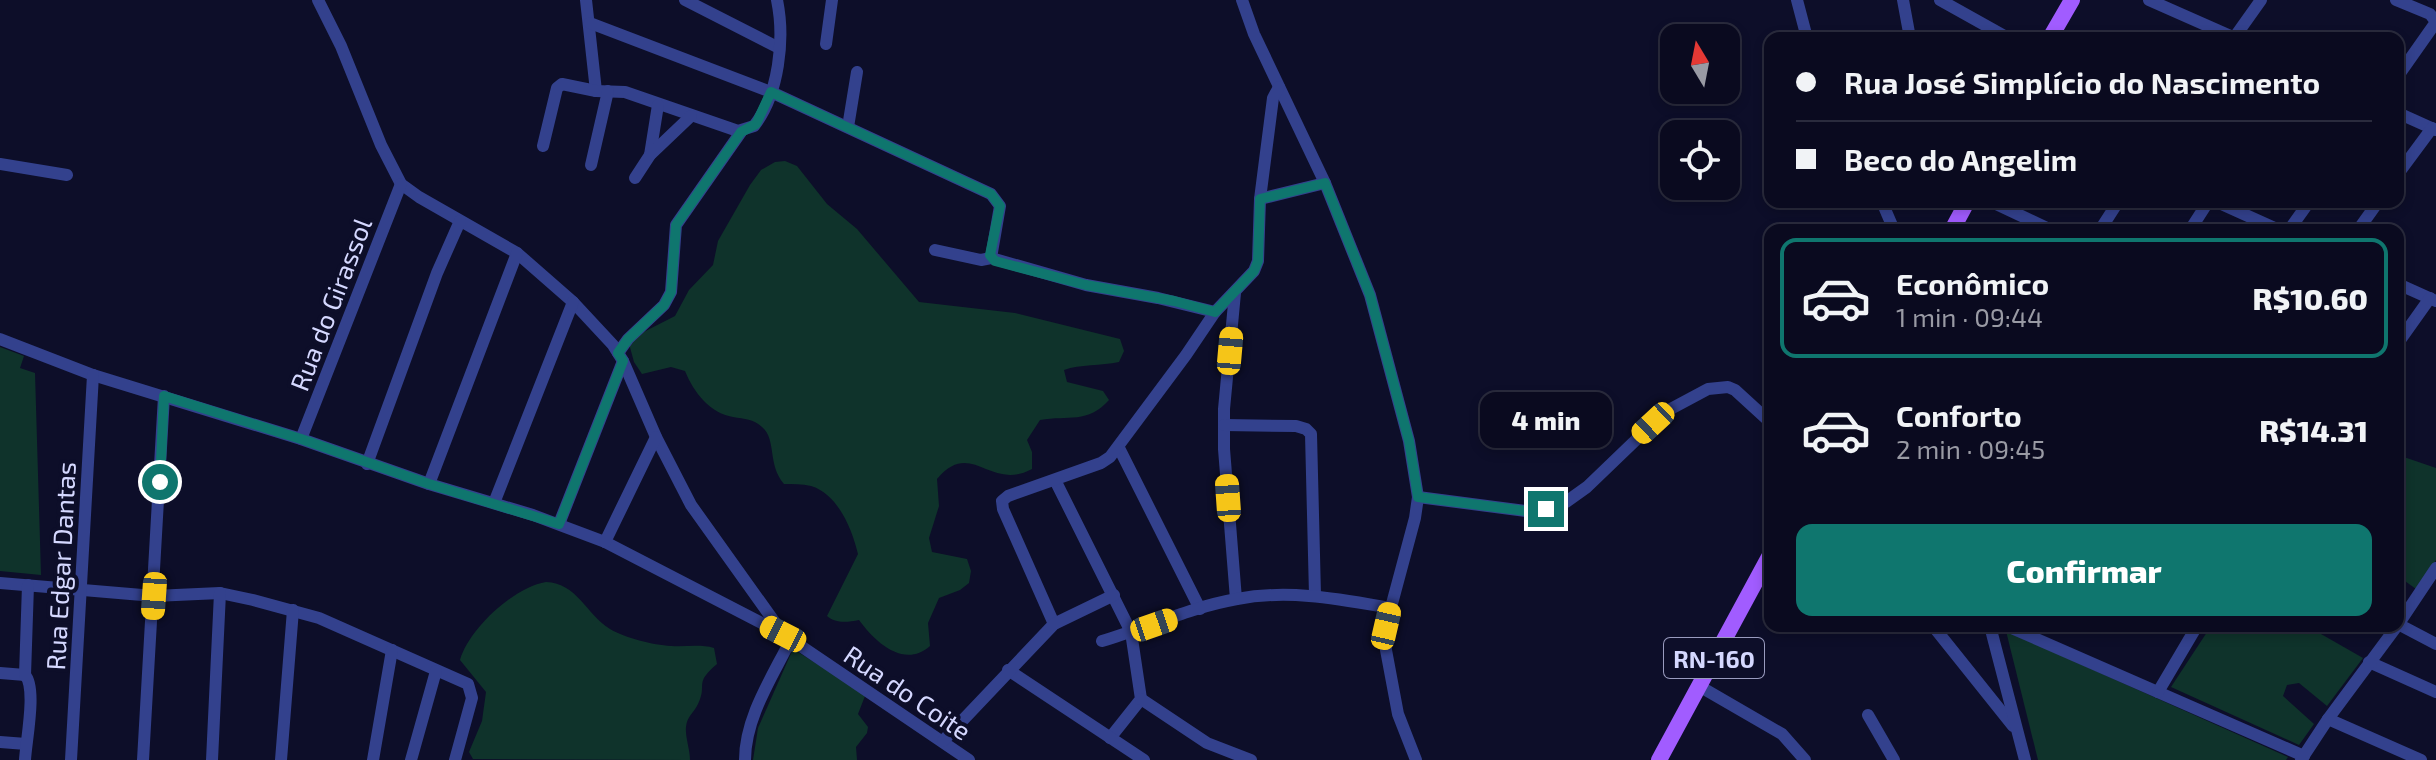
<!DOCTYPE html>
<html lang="pt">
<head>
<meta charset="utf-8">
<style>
  :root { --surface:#0a0a1f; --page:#18182c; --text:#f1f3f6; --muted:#999aa4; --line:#2a2b3d; --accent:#0f766e }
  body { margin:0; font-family:"Exo 2",sans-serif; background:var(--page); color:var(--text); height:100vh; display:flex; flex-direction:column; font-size:30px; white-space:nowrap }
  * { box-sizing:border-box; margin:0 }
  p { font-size:26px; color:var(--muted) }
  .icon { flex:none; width:44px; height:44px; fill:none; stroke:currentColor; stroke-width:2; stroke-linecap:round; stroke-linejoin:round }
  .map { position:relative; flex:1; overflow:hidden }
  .side { position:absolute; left:1764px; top:224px; width:640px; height:408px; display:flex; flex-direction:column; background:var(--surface); border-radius:16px; box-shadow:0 4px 12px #0003,0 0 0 2px var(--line) }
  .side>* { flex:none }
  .banner { position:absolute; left:1764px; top:32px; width:640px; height:176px; border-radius:16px; box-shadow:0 4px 12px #0003,0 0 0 2px var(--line); display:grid; align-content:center; height:176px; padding:0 32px; background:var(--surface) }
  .needle { width:52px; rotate:350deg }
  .fabs { position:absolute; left:1660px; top:24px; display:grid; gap:16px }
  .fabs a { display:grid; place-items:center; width:80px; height:80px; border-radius:16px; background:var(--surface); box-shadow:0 4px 12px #0003,0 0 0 2px var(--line); font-size:40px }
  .end { position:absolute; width:36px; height:36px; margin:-18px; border:10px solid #0f766e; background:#fff; box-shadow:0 0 0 4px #fff }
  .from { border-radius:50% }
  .bubble { position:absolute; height:56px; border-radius:16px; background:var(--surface); box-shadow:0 4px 12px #0003,0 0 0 2px var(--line); font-size:26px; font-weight:800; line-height:56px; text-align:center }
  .car { position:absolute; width:24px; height:48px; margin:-24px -12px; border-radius:10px; box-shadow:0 0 6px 2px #0007; background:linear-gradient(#f5c518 24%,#345 0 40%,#f5c518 0 76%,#345 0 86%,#f5c518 0) }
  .banner b { display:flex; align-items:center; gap:28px; height:76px; font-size:30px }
  .banner b+b { border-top:2px solid var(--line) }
  .banner i { width:20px; height:20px; background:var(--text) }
  ul { padding:14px 0 0; list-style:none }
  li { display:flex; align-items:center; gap:24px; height:120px; margin:0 16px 12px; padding:0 16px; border:4px solid transparent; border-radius:16px }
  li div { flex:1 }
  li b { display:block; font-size:30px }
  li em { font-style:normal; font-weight:800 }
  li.selected { border-color:var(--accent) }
  li>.icon { width:72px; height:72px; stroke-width:1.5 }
  .primary-button { display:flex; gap:16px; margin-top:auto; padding:16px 32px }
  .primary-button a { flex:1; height:92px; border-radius:16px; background:var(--accent); color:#fff; font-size:32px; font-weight:800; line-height:92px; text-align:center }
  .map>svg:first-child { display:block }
  .green { fill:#0f332b }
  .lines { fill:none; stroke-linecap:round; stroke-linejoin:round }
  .minor { stroke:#33418d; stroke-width:12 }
  .major { stroke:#a15cff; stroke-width:16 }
  .route { stroke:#0f766e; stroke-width:10 }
  .labels { text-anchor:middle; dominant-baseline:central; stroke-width:8; stroke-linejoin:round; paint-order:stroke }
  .shield { fill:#0d0e29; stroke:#999bbf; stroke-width:2 }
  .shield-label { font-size:24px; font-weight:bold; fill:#d5d8ff }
  .street-label { font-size:26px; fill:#d5d8ff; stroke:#0d0e29 }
</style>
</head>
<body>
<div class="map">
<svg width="2436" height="760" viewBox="0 0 2436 760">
  <rect width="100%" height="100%" fill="#0d0e29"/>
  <g class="green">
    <path d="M785,161L797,166L827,204L857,229L919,302L1015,313L1120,339L1124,351L1119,362C1101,366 1080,364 1064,370L1067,382L1103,391L1109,400C1088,424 1068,415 1040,420L1027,440L1032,452V469C989,492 972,438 937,479L939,506L929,538L932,552L967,559L971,571L969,583L960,590L939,598L928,623L930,646C904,669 875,642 859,620C848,622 836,624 827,616L858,554C852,529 838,494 811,486C802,484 793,484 784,484C767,464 777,440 762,427C753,419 745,419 733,417C710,413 694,393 685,371L671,367L642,374L634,362L628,340L675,316L689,290L713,265L718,241L750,185L761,170L775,162Z"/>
    <path d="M0,347L24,356L20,368L35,373L41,575L0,571Z"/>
    <path d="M2398,455L2436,468V560L2416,589L2398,576Z"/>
    <path d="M546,582C577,583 586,614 610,629C625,638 653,645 671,646C686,647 700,644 714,648L717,664C693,684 708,684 698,704C694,713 687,716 686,727C685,737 690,749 690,760L473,759L469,752L482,721L486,692L460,660C469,629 514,587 546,582Z"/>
    <path d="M2211,626H2307L2363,658L2327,706L2299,683L2287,685L2283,696L2314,724L2299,745L2171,687Z"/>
    <path d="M2006,631L2288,757L2286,760H2038Z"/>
    <path d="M793,649L859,690L865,696L858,714L868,727L867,733L856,747L857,760H753L758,728Z"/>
  </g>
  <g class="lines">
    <g class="minor">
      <path d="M318,0L341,46L381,145L401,184L419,197L517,253L573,302L613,345L623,361L656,437L691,505L781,631"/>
      <path d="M586,0L596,91"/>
      <path d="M685,0L779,48"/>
      <path d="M1242,0L1254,34L1325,183L1370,295L1409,441L1418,497L1415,518L1386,626V650L1398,714L1416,760"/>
      <path d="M1797,0L1807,38"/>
      <path d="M1903,0L1910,38"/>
      <path d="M1940,0L2008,38"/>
      <path d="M2149,0L2235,38"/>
      <path d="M2396,0L2430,14L2436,22L2398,76"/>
      <path d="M590,23L771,92L991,194L1000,206L991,258"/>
      <path d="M2234,38L2261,0"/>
      <path d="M826,44L832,0"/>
      <path d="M2398,113L2436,130"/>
      <path d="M848,127L857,72"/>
      <path d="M543,146L557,88L562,84L596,91L625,92L738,131L754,126C779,94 785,39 777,0"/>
      <path d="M650,155L658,105"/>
      <path d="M0,164L67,175"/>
      <path d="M591,165L608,91"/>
      <path d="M2398,174L2432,128"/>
      <path d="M635,178L650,155L691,116"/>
      <path d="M1260,199L1325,183"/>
      <path d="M1882,202L1894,230"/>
      <path d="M1992,202L2051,230"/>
      <path d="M2217,202L2279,230"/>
      <path d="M2100,230L2118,202"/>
      <path d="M2190,230L2208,202"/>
      <path d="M2289,230L2309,202"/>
      <path d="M2358,230L2378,202"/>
      <path d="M935,250L981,260L991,258L1086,285L1158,298L1215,312"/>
      <path d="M2398,284L2436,301"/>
      <path d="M1235,293L1224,409V449L1236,599"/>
      <path d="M0,339L93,375L301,439L429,484L533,515L605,542L783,634L969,760"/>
      <path d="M2398,343L2430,298"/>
      <path d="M618,353L628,339L664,305L671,292L676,225L741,132"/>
      <path d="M1224,425L1296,426L1306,429L1311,434L1315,595"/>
      <path d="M301,439L401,184"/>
      <path d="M1119,448L1200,609"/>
      <path d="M367,464L437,273L460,221"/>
      <path d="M1055,480L1131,632L1141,699L1110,738"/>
      <path d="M429,484L517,253"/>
      <path d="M1418,497L1526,511L1566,502L1587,487L1665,412L1708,389L1728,387L1735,390L1770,422"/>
      <path d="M494,503L573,302"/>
      <path d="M559,524L623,361"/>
      <path d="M605,542L656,437"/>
      <path d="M0,583L154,596L220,593L253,600L319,618L468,684L472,698L455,760"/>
      <path d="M1054,624L1003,509L1002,501L1008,496L1101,463L1110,457L1186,355L1215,312L1254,271L1258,261L1260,199L1273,98L1279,87"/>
      <path d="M2398,624L2436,644"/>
      <path d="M2398,625L2436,568"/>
      <path d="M1933,626L2013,726"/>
      <path d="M1990,626L2025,760"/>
      <path d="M2007,626L2304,756"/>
      <path d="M1102,641C1146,628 1191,607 1237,599C1289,589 1339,599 1391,608"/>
      <path d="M2369,662L2436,692"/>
      <path d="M1008,670L1144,760"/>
      <path d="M0,673L25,675"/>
      <path d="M1699,686L1782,734L1805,760"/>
      <path d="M2158,692L2197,626"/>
      <path d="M1141,699L1207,743L1251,760"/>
      <path d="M1868,715L1894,760"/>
      <path d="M2328,719L2421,760"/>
      <path d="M943,741L1054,624L1114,595"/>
      <path d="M0,742L26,744"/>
      <path d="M25,760C26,741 37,688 25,675L28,585"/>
      <path d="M71,760L93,375"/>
      <path d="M143,760L164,396"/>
      <path d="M212,760L220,593"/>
      <path d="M281,760L293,610"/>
      <path d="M373,760L392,650"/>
      <path d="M411,760L436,671"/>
      <path d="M745,760C745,717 773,676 791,639"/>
      <path d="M2301,760L2328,719L2397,626"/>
    </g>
    <g class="major">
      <path d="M2050,38L2072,0"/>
      <path d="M1952,230L1967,202"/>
      <path d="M1659,760L1770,555"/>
    </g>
  </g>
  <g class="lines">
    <path class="route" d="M160,482L164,396L301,439L429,484L559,524L623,361L618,353L628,339L664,305L671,292L676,225L741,132L756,124L771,92L991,194L1000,206L990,255L995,261L1086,285L1174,301L1215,312L1254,271L1258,261L1260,199L1325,183L1370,295L1409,441L1418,497L1526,511L1546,509"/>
  </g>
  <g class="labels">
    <rect class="shield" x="1664" y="638" width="100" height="40" rx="6"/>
    <g class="shield-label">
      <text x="1714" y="658">RN-160</text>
    </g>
    <g class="street-label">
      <text transform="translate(330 304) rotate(-69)">Rua do Girassol</text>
      <text transform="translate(60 566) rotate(-87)">Rua Edgar Dantas</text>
      <text transform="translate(908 692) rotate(34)">Rua do Coite</text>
    </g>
  </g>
</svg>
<div class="fabs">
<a><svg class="needle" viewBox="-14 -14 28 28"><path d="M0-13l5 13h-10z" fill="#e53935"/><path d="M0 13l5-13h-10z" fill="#999aa4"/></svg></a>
<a><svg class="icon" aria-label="locate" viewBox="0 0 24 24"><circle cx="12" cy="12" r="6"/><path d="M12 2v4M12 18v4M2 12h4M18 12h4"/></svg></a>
</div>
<i class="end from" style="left:160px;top:482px"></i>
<i class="end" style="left:1546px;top:509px"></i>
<div class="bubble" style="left:1480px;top:392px;width:132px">4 min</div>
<i class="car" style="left:1230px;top:351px;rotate:5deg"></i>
<i class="car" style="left:1653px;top:423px;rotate:227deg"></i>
<i class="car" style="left:1228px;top:498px;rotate:356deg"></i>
<i class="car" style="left:154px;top:596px;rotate:184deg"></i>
<i class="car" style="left:1154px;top:625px;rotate:71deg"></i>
<i class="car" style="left:1386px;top:626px;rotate:13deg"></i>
<i class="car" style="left:783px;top:634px;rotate:297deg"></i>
<div class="banner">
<b><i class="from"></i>Rua José Simplício do Nascimento</b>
<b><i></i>Beco do Angelim</b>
</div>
<section class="side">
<ul>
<li class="selected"><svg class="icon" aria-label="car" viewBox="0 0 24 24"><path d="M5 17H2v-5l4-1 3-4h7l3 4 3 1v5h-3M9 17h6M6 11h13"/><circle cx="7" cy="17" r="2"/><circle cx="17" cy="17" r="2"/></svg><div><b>Econômico</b><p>1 min · 09:44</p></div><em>R$10.60</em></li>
<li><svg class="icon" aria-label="car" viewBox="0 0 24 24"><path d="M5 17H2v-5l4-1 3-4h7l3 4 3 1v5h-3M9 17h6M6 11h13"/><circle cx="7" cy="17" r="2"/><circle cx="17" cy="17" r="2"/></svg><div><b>Conforto</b><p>2 min · 09:45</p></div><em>R$14.31</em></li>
</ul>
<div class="primary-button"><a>Confirmar</a></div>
</section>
</div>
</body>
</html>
